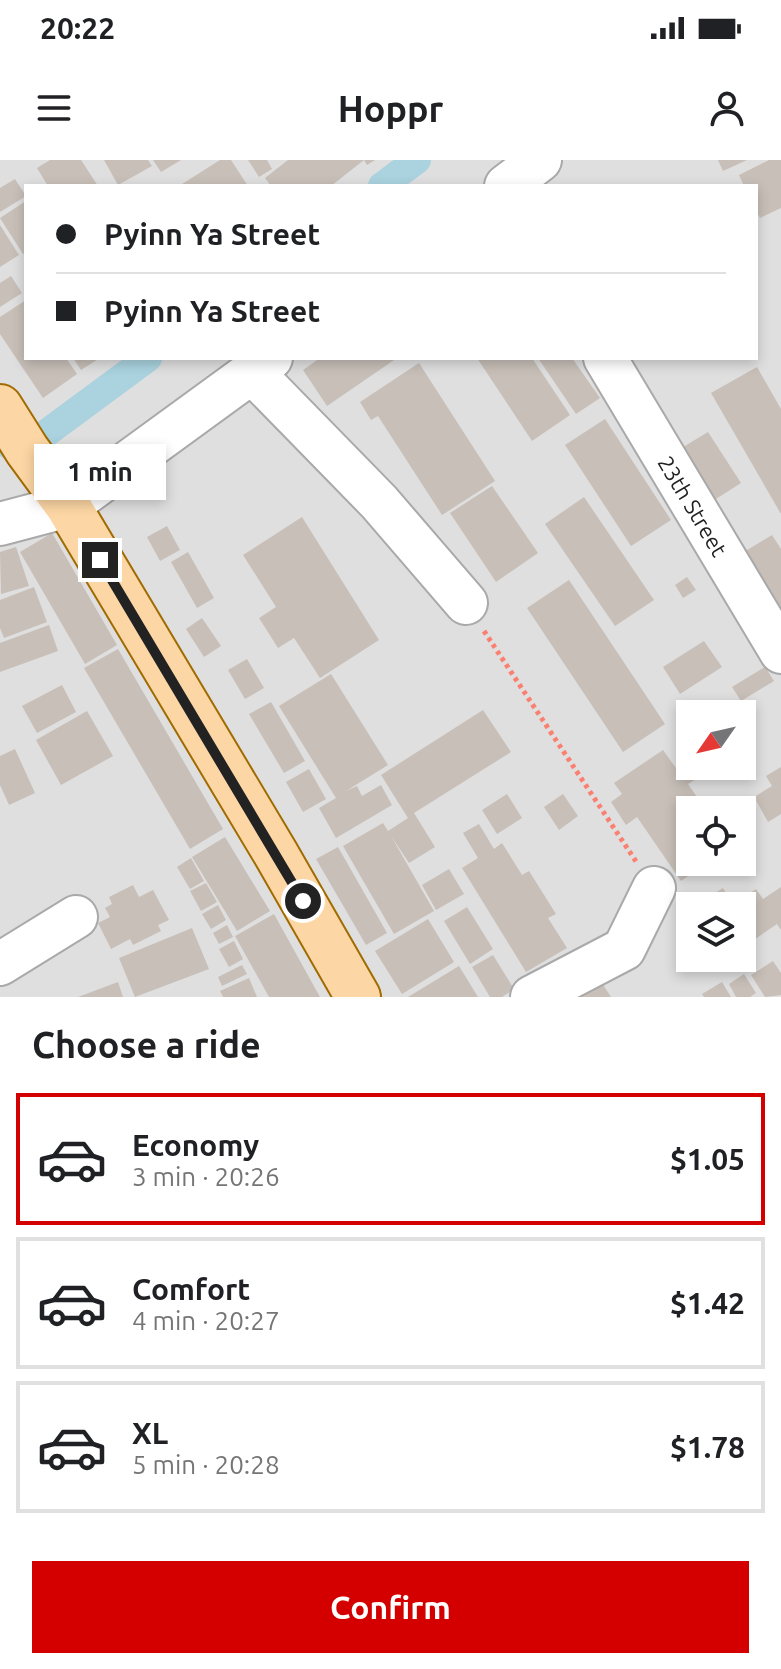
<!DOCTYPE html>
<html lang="en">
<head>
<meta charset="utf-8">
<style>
  :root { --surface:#fff; --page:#f6f6f6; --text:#202124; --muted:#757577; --line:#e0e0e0; --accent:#d40000 }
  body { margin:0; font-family:Ubuntu,sans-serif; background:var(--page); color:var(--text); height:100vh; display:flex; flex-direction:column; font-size:30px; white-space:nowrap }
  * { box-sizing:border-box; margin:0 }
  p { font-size:26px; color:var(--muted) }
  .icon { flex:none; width:44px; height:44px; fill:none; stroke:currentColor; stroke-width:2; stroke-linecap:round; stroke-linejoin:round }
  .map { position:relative; height:837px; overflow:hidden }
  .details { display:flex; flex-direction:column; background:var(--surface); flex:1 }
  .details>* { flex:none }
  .top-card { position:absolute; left:24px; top:24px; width:734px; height:176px; border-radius:0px; box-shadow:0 4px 12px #0003; display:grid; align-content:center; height:176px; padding:0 32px; background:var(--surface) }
  .needle { width:52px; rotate:236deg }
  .controls { position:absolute; left:676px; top:540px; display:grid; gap:16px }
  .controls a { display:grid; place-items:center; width:80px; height:80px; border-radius:0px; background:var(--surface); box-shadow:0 4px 12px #0003; font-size:40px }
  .end { position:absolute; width:36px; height:36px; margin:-18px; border:10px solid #222; background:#fff; box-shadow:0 0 0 4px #fff }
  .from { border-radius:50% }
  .bubble { position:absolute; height:56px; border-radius:0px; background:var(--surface); box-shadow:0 4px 12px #0003; font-size:26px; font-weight:700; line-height:56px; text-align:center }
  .top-card b { display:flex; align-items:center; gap:28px; height:76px; font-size:30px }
  .top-card b+b { border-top:2px solid var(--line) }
  .top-card i { width:20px; height:20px; background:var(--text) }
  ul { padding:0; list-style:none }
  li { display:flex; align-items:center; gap:24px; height:132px; margin:0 16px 12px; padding:0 16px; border:4px solid var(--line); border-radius:0px }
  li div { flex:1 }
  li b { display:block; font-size:30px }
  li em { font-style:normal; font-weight:700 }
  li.on { border-color:var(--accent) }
  li>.icon { width:72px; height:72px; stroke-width:1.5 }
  h2 { padding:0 32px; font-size:36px; line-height:96px }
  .cta { display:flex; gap:16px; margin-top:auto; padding:16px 32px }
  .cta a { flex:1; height:92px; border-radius:0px; background:var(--accent); color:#fff; font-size:32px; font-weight:700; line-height:92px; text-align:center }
  .status { display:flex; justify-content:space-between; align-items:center; height:56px; padding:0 40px; background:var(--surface); direction:ltr }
  .status svg { height:22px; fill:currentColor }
  header { display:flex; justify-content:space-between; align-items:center; height:104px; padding:0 32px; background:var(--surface); font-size:36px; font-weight:700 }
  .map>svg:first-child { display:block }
  .residential { fill:#e0dfdf; fill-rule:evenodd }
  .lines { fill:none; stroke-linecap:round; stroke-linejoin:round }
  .canal { stroke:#aad3df; stroke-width:28 }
  .building { fill:#c7bfb8 }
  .minor-casing { stroke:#a9a9a9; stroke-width:46 }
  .major-casing { stroke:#a06b00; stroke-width:48 }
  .path { stroke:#fa8072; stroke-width:5; stroke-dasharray:4 4; stroke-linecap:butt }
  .minor { stroke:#fff; stroke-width:42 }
  .major { stroke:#fcd6a4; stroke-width:44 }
  .route { stroke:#222; stroke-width:10 }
  .labels { text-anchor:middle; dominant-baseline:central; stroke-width:8; stroke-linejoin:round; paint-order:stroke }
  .street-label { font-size:22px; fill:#222; stroke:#fff }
</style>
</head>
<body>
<div class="status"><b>20:22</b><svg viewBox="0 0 49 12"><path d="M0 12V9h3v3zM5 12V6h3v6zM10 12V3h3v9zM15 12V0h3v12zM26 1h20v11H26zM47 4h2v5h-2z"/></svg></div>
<header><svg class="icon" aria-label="menu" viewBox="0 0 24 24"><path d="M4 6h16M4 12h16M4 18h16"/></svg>Hoppr<svg class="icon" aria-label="person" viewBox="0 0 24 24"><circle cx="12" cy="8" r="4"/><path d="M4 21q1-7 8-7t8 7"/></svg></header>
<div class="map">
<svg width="781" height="837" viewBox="0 0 781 837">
  <rect width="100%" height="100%" fill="#f2efe9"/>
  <path class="residential" d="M0,0H781V837H0ZM26,26H756V198H26ZM690,554H742V606H690ZM690,650H742V702H690ZM690,746H742V798H690Z"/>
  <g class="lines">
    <g class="canal">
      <path d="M382,26L417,0"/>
      <path d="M9,285L37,280L148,198"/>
    </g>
  </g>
  <g class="building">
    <path d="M50,0H81L98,26H48L37,8Z"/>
    <path d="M104,0H148L152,6L118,25Z"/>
    <path d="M153,0H181L161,12Z"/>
    <path d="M220,0H231L248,26H179Z"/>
    <path d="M248,0H267L272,9L259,17Z"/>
    <path d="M288,0H375L367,5L364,0L331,26H271L265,18Z"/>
    <path d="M718,0H747L723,11Z"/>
    <path d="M769,0H781V48L760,58L756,50V26H744L739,15Z"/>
    <path d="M15,19L26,36L0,52V28Z"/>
    <path d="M26,41V92L23,94L0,58Z"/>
    <path d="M0,65L19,95L0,107Z"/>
    <path d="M11,116L22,133L0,147V123Z"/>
    <path d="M26,140V198H66L77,214L43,238L0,174V157Z"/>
    <path d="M73,198H100L81,210Z"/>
    <path d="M320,198H397L327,246L303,210Z"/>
    <path d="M477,198H532L570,255L532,281Z"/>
    <path d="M538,198H572L600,238L576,254Z"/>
    <path d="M419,203L495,321L442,355L378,256L371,260L360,242Z"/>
    <path d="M757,207L781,249V354L711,233Z"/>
    <path d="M605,259L671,360L631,386L565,285Z"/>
    <path d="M708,272L741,323L708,344L675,292Z"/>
    <path d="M492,326L538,393L496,422L450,353Z"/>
    <path d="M584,337L654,440L615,466L545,364Z"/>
    <path d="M302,357L379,480L320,518L294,478L278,488L259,458L276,447L243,395Z"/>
    <path d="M167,366L180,390L160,401L147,377Z"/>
    <path d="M52,373L117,485L85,504L20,392Z"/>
    <path d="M772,375L781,389V462L739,395Z"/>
    <path d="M16,387L29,426L1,434L0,392Z"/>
    <path d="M188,392L214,438L197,448L171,402Z"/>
    <path d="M687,417L696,430L683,438L675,425Z"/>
    <path d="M569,420L665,564L623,592L527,448Z"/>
    <path d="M34,427L47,462L4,478L0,468V440Z"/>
    <path d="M202,458L221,486L204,497L186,469Z"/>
    <path d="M49,465L58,491L0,512V483Z"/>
    <path d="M704,481L722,507L680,534L663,507Z"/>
    <path d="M118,489L223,669L190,689L84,508Z"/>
    <path d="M247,499L264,528L245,539L228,510Z"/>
    <path d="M765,507L774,521L741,541L732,527Z"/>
    <path d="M331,514L388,605L346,631L357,626L362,636L381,625L392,645L336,678L319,648L336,638L279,546Z"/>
    <path d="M62,525L76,552L37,573L22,546Z"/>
    <path d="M271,542L305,601L284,613L249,554Z"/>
    <path d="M483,550L511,592L414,653L435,687L409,703L391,676L434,751L394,774L343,686L383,663L388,671L408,658L381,615Z"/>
    <path d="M87,551L113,596L61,625L36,580Z"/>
    <path d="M15,589L35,633L9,645L0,625V596Z"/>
    <path d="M663,590L678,611L688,604L698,618L688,624L706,650H690V702H709L681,721L637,657L626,665L611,642L622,634L614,623Z"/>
    <path d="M781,607V654L768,662L754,637L772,626L766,616Z"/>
    <path d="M309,609L326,639L303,652L286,622Z"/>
    <path d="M507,634L522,658L497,674L482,650Z"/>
    <path d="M563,634L578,656L559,670L544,647Z"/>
    <path d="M479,664L494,689L502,683L522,715L529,711L556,754L548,758L567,788L526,812L462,708L478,698L463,673Z"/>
    <path d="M225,677L270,751L237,771L192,697Z"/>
    <path d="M338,687L387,773L366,785L316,699Z"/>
    <path d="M191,698L204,721L190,729L177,707Z"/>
    <path d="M449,709L464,734L436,750L422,725Z"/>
    <path d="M206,723L217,742L201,751L190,731Z"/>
    <path d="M133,725L139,737L153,730L169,760L158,765L161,771L133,785L130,779L111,789L98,763L110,757L105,748L112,744L109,737Z"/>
    <path d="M781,727V770L777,764L742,788V746H731L756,729L763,739Z"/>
    <path d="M723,728L732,743L727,746H694Z"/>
    <path d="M218,745L226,760L211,769L202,754Z"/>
    <path d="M467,747L493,789L470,804L444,761Z"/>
    <path d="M274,754L320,837H269L235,776Z"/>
    <path d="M428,759L454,802L402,834L375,791Z"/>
    <path d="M227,765L233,777L219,784L213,773Z"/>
    <path d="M192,768L209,809L135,837L119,798Z"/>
    <path d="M234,781L243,799L229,807L219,789Z"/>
    <path d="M493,795L514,829L502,837H490L472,807Z"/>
    <path d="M773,801L781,813V835L765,837L751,815Z"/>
    <path d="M242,805L247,814L222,826L218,817Z"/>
    <path d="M459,806L478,837H408Z"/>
    <path d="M744,814L756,833L750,837H736L729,824Z"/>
    <path d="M249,818L257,837H223L220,831Z"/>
    <path d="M600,820L611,837H575Z"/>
    <path d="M118,822L123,837H78Z"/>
    <path d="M722,822L731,837H704L702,834Z"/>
  </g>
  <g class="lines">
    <g class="minor-casing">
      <g id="minor">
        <path d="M506,26L540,0"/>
        <path id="s1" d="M605,198L781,492"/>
        <path d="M252,212L379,342L466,443"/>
        <path d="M0,364L68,346L271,198"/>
        <path d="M0,804L76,757"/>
        <path d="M532,837L624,789L654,728"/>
      </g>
    </g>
    <g class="major-casing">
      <path id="major" d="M0,247L27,290L68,346L276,694L358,837"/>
    </g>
    <path class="path" d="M484,471L637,703"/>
    <use href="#minor" class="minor"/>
    <use href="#major" class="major"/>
  </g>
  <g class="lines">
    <path class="route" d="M100,400L303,741"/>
  </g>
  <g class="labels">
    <g class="street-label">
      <text stroke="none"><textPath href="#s1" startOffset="172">23th Street</textPath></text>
    </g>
  </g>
</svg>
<div class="controls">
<a><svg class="needle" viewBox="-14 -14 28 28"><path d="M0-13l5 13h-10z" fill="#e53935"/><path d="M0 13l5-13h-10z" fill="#757577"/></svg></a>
<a><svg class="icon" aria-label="locate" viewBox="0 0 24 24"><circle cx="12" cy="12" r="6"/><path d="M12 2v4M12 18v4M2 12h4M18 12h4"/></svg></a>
<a><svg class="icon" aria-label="layers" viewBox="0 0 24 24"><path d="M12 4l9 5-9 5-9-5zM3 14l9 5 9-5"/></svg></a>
</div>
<i class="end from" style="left:303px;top:741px"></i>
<i class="end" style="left:100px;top:400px"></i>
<div class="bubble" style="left:34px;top:284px;width:132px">1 min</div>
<div class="top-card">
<b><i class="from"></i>Pyinn Ya Street</b>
<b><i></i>Pyinn Ya Street</b>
</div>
</div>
<section class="details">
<h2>Choose a ride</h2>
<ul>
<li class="on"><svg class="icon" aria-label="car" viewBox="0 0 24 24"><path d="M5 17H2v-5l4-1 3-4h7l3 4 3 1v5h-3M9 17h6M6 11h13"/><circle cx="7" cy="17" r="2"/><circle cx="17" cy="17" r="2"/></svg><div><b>Economy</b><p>3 min · 20:26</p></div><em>$1.05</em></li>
<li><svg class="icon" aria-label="car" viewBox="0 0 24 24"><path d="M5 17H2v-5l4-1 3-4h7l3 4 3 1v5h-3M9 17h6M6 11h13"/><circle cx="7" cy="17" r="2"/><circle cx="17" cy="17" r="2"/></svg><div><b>Comfort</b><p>4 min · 20:27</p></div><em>$1.42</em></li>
<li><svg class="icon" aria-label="car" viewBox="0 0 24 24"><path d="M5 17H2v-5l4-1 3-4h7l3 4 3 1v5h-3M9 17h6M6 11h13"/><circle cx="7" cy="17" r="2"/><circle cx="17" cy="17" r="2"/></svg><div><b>XL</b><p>5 min · 20:28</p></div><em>$1.78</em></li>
</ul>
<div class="cta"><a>Confirm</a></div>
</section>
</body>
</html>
